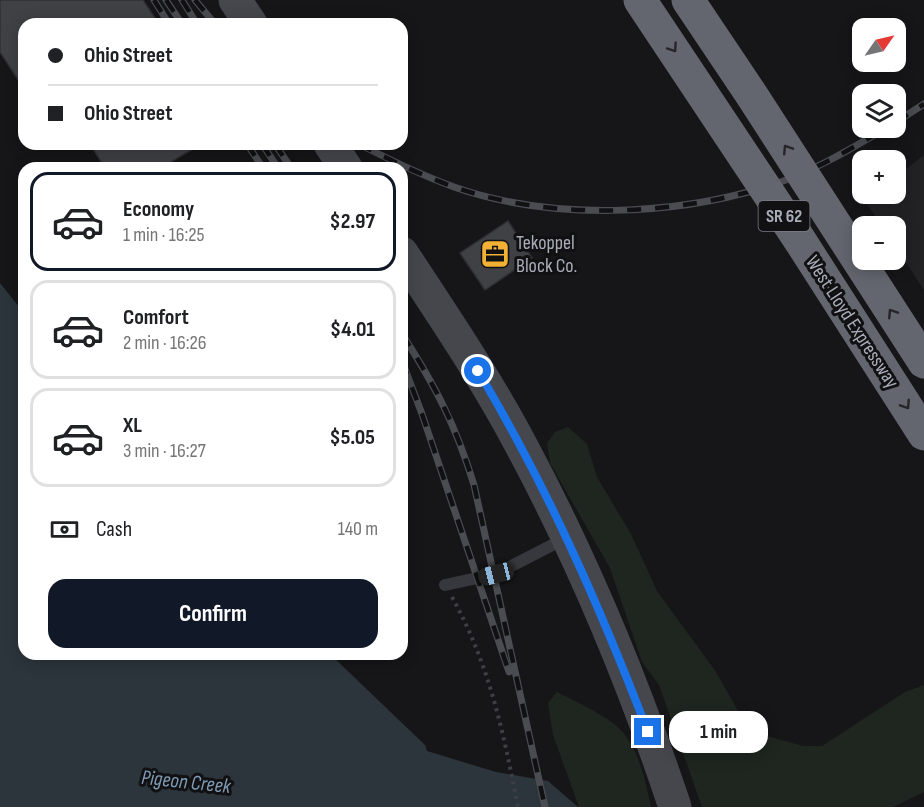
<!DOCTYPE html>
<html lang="en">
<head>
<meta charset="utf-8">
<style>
  :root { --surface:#fff; --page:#f2f2f2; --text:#202124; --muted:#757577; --line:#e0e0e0; --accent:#111827 }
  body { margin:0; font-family:"Sofia Sans Condensed",sans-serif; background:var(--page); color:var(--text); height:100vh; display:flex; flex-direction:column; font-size:22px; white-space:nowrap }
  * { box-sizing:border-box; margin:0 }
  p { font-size:20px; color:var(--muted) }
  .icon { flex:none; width:33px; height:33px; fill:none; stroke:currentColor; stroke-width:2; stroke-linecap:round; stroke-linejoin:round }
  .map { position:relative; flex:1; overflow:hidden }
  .details { position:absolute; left:18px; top:162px; width:390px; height:498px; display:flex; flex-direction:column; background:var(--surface); border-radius:18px; box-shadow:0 3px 15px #0003 }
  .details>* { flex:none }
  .hud { position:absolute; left:18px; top:18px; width:390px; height:132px; border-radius:18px; box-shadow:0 3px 15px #0003; display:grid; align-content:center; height:132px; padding:0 30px; background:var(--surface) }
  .needle { width:39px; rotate:56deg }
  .controls { position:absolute; left:852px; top:18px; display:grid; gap:12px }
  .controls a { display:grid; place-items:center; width:54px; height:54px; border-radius:12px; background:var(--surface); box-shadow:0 3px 15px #0003; font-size:30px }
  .end { position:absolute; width:27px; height:27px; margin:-14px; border:8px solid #1a73e8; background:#fff; box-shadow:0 0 0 3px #fff }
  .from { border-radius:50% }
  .bubble { position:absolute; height:42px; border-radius:18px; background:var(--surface); box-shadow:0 3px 15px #0003; font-size:20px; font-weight:700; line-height:42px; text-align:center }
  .car { position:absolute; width:18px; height:36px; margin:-18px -9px; border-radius:8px; box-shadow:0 0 4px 2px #0007; background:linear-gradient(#222 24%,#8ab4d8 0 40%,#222 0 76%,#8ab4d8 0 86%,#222 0) }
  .hud b { display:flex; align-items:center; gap:21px; height:57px; font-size:22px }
  .hud b+b { border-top:2px solid var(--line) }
  .hud i { width:15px; height:15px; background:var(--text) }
  ul { padding:10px 0 0; list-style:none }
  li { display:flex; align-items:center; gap:18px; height:99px; margin:0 12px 9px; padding:0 18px; border:3px solid var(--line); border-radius:18px }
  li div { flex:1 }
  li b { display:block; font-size:22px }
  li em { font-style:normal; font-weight:700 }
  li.current { border-color:var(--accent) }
  li>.icon { width:54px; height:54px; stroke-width:1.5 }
  .pay { display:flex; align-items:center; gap:15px; height:66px; padding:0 30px; font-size:22px }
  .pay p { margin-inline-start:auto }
  .cta { display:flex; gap:12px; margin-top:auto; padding:12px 30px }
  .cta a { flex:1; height:69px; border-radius:18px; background:var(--accent); color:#fff; font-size:24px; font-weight:700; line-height:69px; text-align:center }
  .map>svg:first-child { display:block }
  .built { fill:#222225 }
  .green { fill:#1e261f }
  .water { fill:#2c353c }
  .building { fill:#404145; stroke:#303034; stroke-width:1.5 }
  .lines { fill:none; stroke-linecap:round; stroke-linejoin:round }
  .path { stroke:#3d3f44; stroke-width:4; stroke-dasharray:3 4.5; stroke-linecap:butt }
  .lane { stroke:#37383d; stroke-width:12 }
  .secondary { stroke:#45474d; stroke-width:33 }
  .rail-casing { stroke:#4a4c52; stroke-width:7 }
  .rail { stroke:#111113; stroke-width:4.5; stroke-dasharray:14; stroke-linecap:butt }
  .highway-bridge { stroke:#63666e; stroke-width:33 }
  .oneway { stroke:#26262a }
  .route { stroke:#1a73e8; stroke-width:8 }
  .labels { text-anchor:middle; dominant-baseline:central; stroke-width:6; stroke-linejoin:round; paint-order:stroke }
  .shield { fill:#111113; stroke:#7b7e86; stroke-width:1.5 }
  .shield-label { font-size:18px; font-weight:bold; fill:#a8adb8 }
  .poi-label { font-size:20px; fill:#a8adb8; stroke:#111113; text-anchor:start }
  .street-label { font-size:20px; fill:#a8adb8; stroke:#111113 }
  .water-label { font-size:21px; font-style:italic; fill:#7f9bb3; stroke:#111113 }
</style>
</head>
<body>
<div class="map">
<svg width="924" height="807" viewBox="0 0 924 807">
  <rect width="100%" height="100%" fill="#161618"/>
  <path class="built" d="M924,155V290L896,247V226H882L864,200L873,194H896V177Z"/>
  <g class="green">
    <path d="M568,427L587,444L597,477L631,534L657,591L716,672L740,714L763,735L803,746H822L905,692L924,685V792L893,807H702L659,685L642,662L610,568L550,463L547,443L555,432Z"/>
    <path d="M557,692C575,701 594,710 610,721C637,738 645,779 651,807H579L553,735L548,703Z"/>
  </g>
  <path class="water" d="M0,283L24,313V654H330L425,745L427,751L496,772L548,781L578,807H0Z"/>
  <g class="building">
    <path d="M0,0H143L159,24H24V89L0,52Z"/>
    <path d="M90,144H201L161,168H105Z"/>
    <path d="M508,221L532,258L485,290L460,253Z"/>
  </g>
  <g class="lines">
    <path class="path" d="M452,597C490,666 503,731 518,807"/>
    <path class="lane" d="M445,585L496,574L566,538"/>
    <g class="secondary">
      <path d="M235,0L251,24"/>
      <path d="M330,144L346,168"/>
      <path d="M402,253C444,317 487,380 522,447C583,561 634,684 675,807"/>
    </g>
    <g class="rail-casing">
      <g id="rail">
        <path d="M154,0L169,24"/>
        <path d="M166,0L182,24"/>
        <path d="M182,0L197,24"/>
        <path d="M195,0L215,24"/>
        <path d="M896,122L924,104"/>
        <path d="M247,144L263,168"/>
        <path d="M262,144L278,168"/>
        <path d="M275,144L291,168"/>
        <path d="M359,144C390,160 421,175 454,187C551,221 676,216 772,185C812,172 851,149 886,128"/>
        <path d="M402,334C436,387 456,426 474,485L545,807"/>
        <path d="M402,361L422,414L509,672"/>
      </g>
    </g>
    <use href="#rail" class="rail"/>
    <g class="highway-bridge">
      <path d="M640,0L799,239L924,434"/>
      <path d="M688,0L751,94L924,362"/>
    </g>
  </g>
  <defs><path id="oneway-chevron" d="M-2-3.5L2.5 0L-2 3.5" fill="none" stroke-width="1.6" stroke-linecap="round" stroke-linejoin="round" transform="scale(1.5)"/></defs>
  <g class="oneway">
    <use href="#oneway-chevron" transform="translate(673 48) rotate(56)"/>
    <use href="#oneway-chevron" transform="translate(787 149) rotate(-123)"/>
    <use href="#oneway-chevron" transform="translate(892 313) rotate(-123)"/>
    <use href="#oneway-chevron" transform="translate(906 405) rotate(57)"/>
  </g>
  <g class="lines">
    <path class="route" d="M478,371C547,486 600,607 648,732"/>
  </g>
  <defs>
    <g id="office-square" transform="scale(1.5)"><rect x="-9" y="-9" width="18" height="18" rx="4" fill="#f2b134" stroke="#111113"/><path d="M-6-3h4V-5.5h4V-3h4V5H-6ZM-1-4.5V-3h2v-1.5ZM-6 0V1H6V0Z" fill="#111"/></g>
  </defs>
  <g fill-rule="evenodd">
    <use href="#office-square" x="495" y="254"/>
  </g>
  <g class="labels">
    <rect class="shield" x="758.5" y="201" width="51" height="30" rx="4.5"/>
    <g class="shield-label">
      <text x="784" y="216">SR 62</text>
    </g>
    <g class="poi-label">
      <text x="516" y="243">Tekoppel<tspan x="516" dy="23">Block Co.</tspan></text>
    </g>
    <g class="street-label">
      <text transform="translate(852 322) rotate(57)">West Lloyd Expressway</text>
    </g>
    <g class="water-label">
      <text transform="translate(186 782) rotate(6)">Pigeon Creek</text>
    </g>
  </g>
</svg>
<div class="controls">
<a><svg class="needle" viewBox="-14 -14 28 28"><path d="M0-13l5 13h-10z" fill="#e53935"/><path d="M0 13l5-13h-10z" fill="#757577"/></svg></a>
<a><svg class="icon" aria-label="layers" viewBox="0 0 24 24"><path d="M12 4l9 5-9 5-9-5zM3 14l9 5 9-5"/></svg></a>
<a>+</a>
<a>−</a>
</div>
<i class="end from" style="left:478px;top:371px"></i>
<i class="end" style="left:648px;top:732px"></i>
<div class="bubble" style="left:669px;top:711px;width:99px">1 min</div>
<i class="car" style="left:496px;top:574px;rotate:256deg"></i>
<div class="hud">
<b><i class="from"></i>Ohio Street</b>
<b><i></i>Ohio Street</b>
</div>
<section class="details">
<ul>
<li class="current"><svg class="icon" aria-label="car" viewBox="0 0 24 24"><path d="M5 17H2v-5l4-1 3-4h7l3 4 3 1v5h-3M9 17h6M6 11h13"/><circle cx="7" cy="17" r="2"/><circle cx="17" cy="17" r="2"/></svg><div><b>Economy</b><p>1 min · 16:25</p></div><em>$2.97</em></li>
<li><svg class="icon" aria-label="car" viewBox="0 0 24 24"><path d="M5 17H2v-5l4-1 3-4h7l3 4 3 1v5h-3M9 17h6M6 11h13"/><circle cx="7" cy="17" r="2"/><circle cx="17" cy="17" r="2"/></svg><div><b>Comfort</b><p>2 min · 16:26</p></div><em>$4.01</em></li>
<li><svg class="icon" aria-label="car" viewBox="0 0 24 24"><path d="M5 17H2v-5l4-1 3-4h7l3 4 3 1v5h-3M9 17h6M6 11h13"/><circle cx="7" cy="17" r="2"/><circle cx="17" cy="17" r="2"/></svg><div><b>XL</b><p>3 min · 16:27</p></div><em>$5.05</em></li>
</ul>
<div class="pay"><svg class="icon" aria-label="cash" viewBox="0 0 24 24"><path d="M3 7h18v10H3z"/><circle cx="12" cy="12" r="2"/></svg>Cash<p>140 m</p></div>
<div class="cta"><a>Confirm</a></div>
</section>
</div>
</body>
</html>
